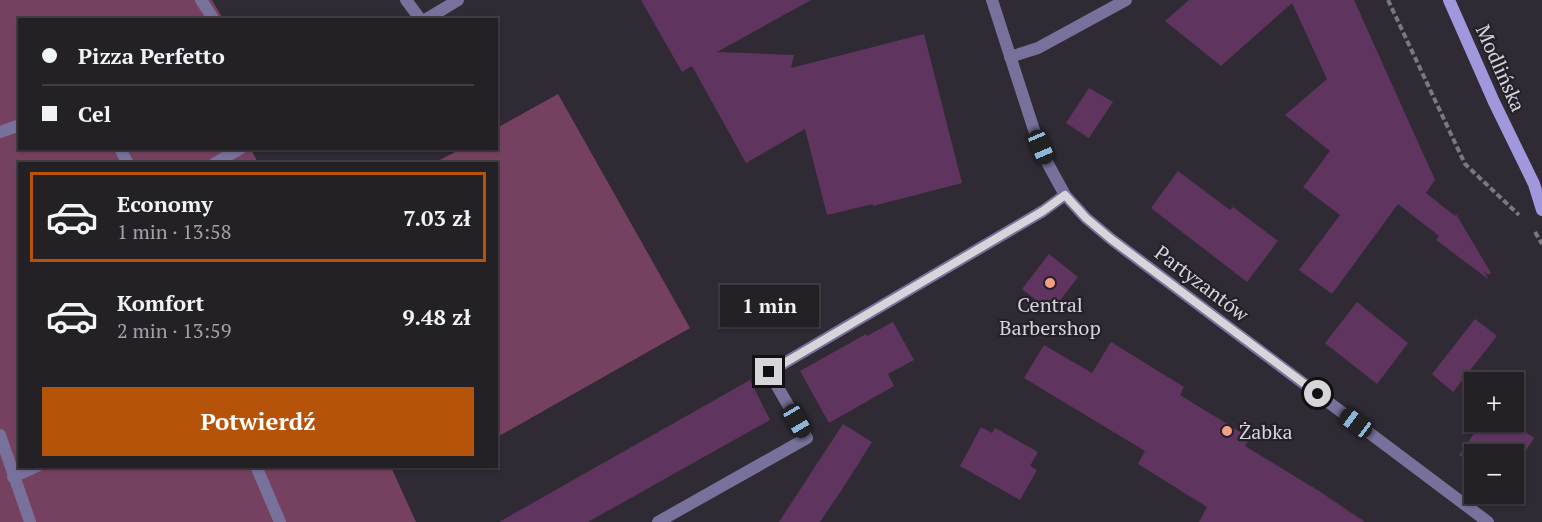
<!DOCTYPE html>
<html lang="pl">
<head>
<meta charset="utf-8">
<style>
  :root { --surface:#232026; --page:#2b282e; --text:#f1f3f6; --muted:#a3a3a7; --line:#403e43; --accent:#b45309 }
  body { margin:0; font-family:"PT Serif",serif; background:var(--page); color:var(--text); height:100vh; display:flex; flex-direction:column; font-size:22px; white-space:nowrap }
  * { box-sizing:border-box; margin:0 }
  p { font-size:20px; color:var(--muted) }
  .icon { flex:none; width:33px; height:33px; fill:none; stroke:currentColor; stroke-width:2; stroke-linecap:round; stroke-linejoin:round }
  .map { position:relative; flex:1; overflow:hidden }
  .side { position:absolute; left:18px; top:162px; width:480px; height:306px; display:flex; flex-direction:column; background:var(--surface); border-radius:0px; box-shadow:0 2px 4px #0004,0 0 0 2px var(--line) }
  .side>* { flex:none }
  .guide { position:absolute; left:18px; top:18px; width:480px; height:132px; border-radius:0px; box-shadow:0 2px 4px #0004,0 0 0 2px var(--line); display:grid; align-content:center; height:132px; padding:0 24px; background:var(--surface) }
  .tools { position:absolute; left:1464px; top:372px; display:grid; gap:12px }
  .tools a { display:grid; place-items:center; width:60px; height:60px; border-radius:0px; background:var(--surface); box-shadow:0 2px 4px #0004,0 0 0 2px var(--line); font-size:30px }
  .end { position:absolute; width:27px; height:27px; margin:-14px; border:8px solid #d7d4da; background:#111; box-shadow:0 0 0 3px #111 }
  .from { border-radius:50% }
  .bubble { position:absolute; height:42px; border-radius:0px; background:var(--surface); box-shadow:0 2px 4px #0004,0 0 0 2px var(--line); font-size:20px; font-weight:600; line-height:42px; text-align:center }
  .car { position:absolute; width:18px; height:36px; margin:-18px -9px; border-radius:8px; box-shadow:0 0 4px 2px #0007; background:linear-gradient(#222 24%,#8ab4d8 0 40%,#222 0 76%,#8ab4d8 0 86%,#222 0) }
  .guide b { display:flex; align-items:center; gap:21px; height:57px; font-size:22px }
  .guide b+b { border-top:2px solid var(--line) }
  .guide i { width:15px; height:15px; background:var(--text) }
  ul { padding:10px 0 0; list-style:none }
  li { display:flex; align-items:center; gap:18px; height:90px; margin:0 12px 9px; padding:0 12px; border:3px solid transparent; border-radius:0px }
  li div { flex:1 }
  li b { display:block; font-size:22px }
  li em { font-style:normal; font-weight:600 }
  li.on { border-color:var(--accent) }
  li>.icon { width:54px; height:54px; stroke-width:1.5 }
  .button { display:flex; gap:12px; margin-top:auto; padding:12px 24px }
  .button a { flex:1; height:69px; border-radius:0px; background:var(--accent); color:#fff; font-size:24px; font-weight:600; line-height:69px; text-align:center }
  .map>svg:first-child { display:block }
  .green { fill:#764160 }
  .building { fill:#5f3560 }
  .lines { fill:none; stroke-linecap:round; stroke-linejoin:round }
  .path { stroke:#7b777f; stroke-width:4; stroke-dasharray:6 3; stroke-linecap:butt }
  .lane { stroke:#77719c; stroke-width:12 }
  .street { stroke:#77719c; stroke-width:12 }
  .secondary { stroke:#a197dd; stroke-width:12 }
  .route { stroke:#d7d4da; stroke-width:8 }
  .poi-dot { fill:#f39f84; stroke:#252029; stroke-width:2 }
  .labels { text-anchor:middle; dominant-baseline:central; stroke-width:4.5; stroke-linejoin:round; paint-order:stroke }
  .street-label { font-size:20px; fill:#d7d4da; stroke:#252029 }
  .poi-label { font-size:20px; fill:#d7d4da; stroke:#252029 }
</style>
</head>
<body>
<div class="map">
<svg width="1542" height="522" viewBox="0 0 1542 522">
  <rect width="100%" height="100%" fill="#2f2a33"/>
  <g class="green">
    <path d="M0,0H212L223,19L20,20V148L251,149L258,163L20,164V466L391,467L416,522H0Z"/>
    <path d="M558,94L690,328L499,436L496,432V164L434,163L461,149L496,148L497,128Z"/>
  </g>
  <g class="building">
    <path d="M641,0H811L717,52L794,55L791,68L924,34L962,183L873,206V204L827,215L805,129L746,163L692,66L682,72Z"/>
    <path d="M1189,0H1354L1435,180L1426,193L1455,216L1456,214L1491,273L1488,275L1484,271L1488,279L1436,240L1439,236L1398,204L1332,294L1299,270L1340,215L1303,187L1330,151L1285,115L1327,79L1292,3L1221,66L1165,21Z"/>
    <path d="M1089,88L1113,102L1089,138L1066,123Z"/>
    <path d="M1178,171L1230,210L1233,207L1278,241L1247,282L1151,208Z"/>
    <path d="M1049,254L1078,277L1051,312L1022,289Z"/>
    <path d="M1357,302L1408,343L1377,384L1325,343Z"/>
    <path d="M1475,319L1497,336L1453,392L1432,374Z"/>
    <path d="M893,322L914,360L888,374L894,386L829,423L800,371L866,334L867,336Z"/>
    <path d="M1111,342L1184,387L1180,395L1250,438L1245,446L1319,491L1365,522H1199L1207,507L1138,464L1145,451L1024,378L1044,345L1092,373Z"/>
    <path d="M750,380L770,420L588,522H499Z"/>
    <path d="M1482,422H1510L1534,438L1514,468V454H1474V465L1459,455Z"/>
    <path d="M843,424L872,442L841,491L820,522H779Z"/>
    <path d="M981,427L992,433L995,428L1038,452L1030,466L1037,470L1020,500L960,466Z"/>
  </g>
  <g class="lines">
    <g class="path">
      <path d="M1388,0L1465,164L1519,215"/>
      <path d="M1535,232L1542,244"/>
    </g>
    <g class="lane">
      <path d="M201,0L214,20"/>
      <path d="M406,0L421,20"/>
      <path d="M1010,57L1038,48L1126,0"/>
      <path d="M0,132L20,125"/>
      <path d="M120,148L128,164"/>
      <path d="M214,164L241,148"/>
      <path d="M0,435L30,522"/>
      <path d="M256,466L280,522"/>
      <path d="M13,477L37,466"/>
      <path d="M658,522L807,438L769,372L1043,211L1065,195"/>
    </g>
    <g class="street">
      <path d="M992,0L1034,130L1048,164L1065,195L1086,218L1111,239L1488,522"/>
      <path d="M425,20L458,0"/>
    </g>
    <path class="secondary" d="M1449,0L1494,102L1534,184L1542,210"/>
  </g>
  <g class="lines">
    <path class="route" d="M769,372L1043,211L1065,195L1086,218L1111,239L1318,394"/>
  </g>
  <g class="poi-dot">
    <circle cx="1050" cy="283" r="6"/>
    <circle cx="1227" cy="431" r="6"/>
  </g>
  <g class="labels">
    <g class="street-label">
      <text transform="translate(1501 68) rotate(66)">Modlińska</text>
      <text transform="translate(1202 283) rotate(37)">Partyzantów</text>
    </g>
    <g class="poi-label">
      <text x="1050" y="304">Central<tspan x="1050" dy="23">Barbershop</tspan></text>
      <text x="1239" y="431" text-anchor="start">Żabka</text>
    </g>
  </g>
</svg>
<div class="tools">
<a>+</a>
<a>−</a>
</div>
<i class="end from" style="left:1318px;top:394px"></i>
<i class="end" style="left:769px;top:372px"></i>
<div class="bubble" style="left:720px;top:285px;width:99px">1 min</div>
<i class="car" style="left:1041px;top:147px;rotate:157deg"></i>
<i class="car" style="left:797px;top:421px;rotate:150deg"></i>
<i class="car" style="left:1356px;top:423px;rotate:307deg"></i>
<div class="guide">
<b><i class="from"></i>Pizza Perfetto</b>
<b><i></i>Cel</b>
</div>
<section class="side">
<ul>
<li class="on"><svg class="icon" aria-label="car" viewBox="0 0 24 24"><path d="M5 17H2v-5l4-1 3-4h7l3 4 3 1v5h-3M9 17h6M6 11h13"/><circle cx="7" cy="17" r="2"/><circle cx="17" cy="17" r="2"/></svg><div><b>Economy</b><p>1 min · 13:58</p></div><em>7.03 zł</em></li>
<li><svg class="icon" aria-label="car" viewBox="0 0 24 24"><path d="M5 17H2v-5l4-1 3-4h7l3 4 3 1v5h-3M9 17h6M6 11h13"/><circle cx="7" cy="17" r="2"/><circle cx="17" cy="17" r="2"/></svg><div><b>Komfort</b><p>2 min · 13:59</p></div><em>9.48 zł</em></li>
</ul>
<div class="button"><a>Potwierdź</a></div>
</section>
</div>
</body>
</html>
